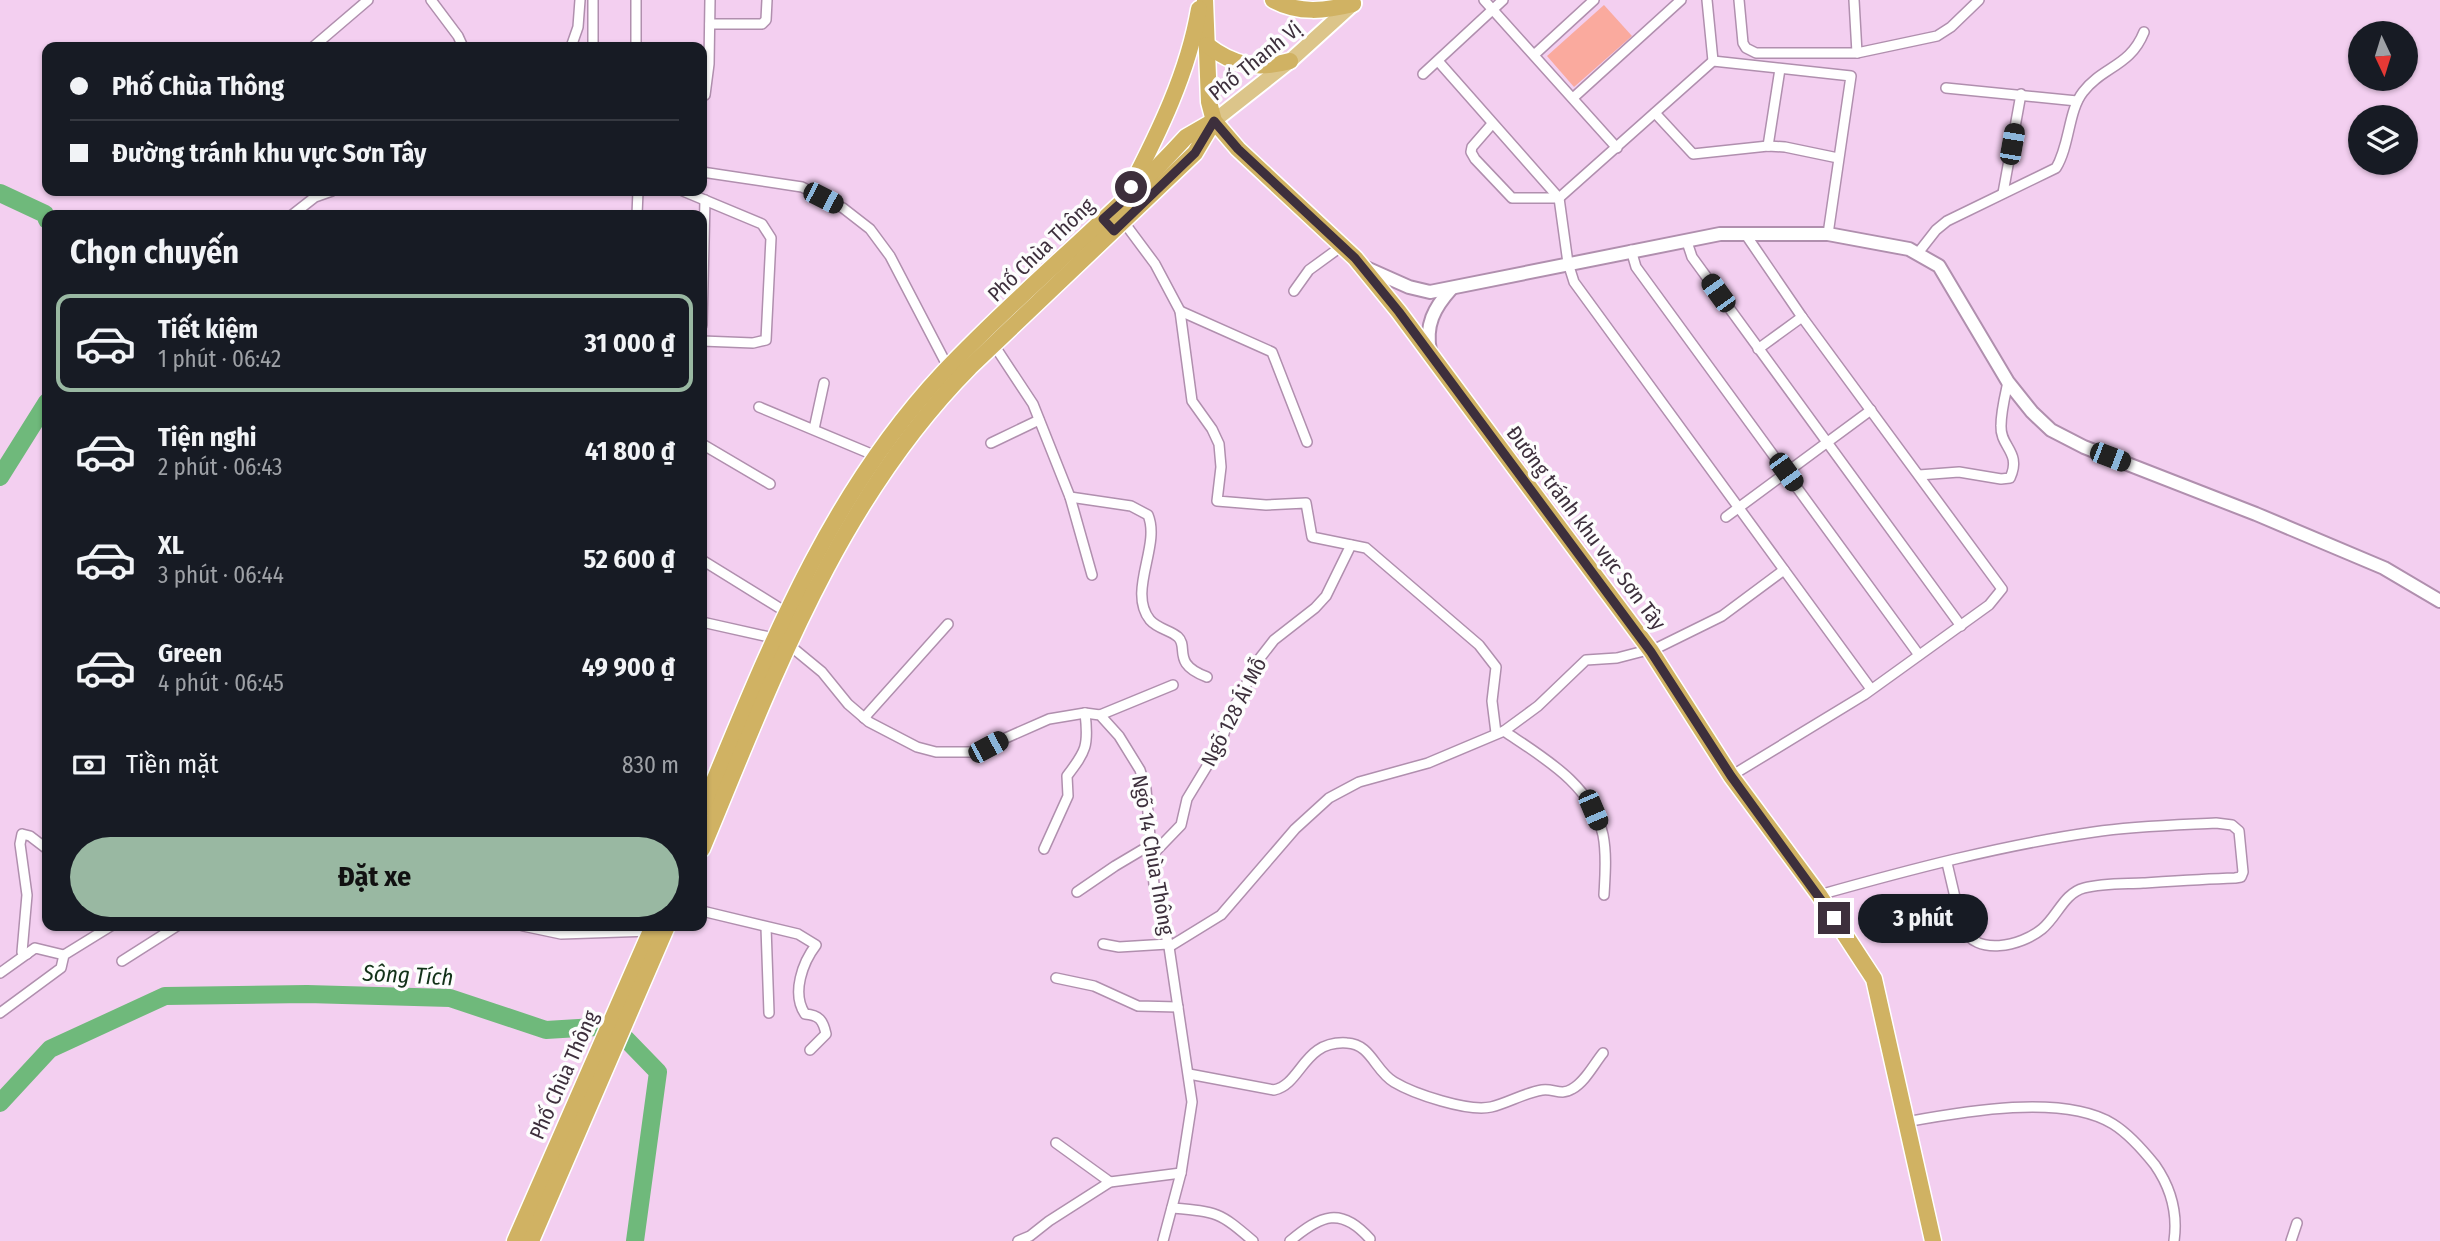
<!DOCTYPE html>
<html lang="vi">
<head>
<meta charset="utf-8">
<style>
  :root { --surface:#171b24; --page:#20242c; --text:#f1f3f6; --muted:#9ea1a6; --line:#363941; --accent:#99b8a2 }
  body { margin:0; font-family:"Fira Sans Condensed",sans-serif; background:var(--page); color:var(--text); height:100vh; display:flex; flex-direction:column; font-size:26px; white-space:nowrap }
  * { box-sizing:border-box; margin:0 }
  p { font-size:23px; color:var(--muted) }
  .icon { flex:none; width:38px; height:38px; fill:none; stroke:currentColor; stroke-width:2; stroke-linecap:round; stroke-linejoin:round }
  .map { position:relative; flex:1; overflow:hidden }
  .panel { position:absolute; left:42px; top:210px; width:665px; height:721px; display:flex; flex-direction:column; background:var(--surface); border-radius:14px; box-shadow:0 2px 5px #0004 }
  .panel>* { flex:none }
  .banner { position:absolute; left:42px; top:42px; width:665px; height:154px; border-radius:14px; box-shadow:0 2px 5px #0004; display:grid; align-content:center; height:154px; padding:0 28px; background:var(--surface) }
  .needle { width:46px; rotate:176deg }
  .buttons { position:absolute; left:2348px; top:21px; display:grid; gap:14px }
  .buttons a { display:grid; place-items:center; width:70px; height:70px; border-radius:50%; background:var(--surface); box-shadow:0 2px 5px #0004; font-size:35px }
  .end { position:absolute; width:32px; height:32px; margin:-16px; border:9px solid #3d2f3c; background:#fff; box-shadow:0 0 0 4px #fff }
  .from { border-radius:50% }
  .bubble { position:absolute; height:49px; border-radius:24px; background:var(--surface); box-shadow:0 2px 5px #0004; font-size:23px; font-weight:700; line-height:49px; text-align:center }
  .car { position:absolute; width:21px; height:42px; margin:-21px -10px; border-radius:9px; box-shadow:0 0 5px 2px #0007; background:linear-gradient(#222 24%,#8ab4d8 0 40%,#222 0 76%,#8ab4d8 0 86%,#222 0) }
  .banner b { display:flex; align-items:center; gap:24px; height:66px; font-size:26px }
  .banner b+b { border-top:2px solid var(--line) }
  .banner i { width:18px; height:18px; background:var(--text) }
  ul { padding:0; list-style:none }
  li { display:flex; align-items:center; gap:21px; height:98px; margin:0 14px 10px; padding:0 14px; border:4px solid transparent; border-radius:14px }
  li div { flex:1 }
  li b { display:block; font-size:26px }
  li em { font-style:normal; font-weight:700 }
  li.selected { border-color:var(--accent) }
  li>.icon { width:63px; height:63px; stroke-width:1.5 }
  h2 { padding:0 28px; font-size:32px; line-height:84px }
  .pay { display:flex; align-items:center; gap:18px; height:77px; padding:0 28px; font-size:26px }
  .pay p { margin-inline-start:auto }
  .cta { display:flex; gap:14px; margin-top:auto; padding:14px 28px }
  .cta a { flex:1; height:80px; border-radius:42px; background:var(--accent); color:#111; font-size:28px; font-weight:700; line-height:80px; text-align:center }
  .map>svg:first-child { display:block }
  .green { fill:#faaa9e }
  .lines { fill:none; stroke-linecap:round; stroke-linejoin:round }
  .river { stroke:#6fb97b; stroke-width:18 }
  .minor-casing { stroke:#b08fae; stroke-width:12 }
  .tertiary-casing { stroke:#b08fae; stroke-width:16 }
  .primary-casing { stroke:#fff; stroke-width:18 }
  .trunk-casing { stroke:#fff; stroke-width:19 }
  .minor { stroke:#fff; stroke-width:9 }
  .tertiary { stroke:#fff; stroke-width:12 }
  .primary { stroke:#dcc58a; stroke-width:14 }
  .trunk { stroke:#d0b263; stroke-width:16 }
  .route { stroke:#3d2f3c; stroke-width:9 }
  .labels { text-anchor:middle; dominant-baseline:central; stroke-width:7; stroke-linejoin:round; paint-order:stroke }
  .street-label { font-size:21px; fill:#3d2f3c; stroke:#fdfdfd }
  .water-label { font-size:23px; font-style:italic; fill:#123118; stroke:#fdfdfd }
</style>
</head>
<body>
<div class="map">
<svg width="2440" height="1241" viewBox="0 0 2440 1241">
  <rect width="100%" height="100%" fill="#f3cff0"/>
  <path class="green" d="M1604,5L1632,36L1574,87L1547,56Z"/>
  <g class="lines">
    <g class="river">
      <path d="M0,193L45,214L47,220"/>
      <path d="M0,477L47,402"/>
      <path d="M0,1103L50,1049L165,996L307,994L450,998L546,1030L595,1027L623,1036L658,1072L635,1241"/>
    </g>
    <g class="minor-casing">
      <g id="minor">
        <path d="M431,0L458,36L463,47"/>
        <path d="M593,0V47"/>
        <path d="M636,0V47"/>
        <path d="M1484,0L1617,148"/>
        <path d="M1707,0L1713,61"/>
        <path d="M1739,0L1743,43L1746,48L1756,53H1857L1937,36L1951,27L1979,0"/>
        <path d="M1854,0L1857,53"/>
        <path d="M710,24H762L766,20L767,0"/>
        <path d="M313,47L368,0"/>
        <path d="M571,47L578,27L580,0"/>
        <path d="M1534,55L1594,0"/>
        <path d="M1438,61L1559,198L1568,263L1574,282L1871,689"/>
        <path d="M1423,74L1503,0"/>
        <path d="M1946,88L2077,101"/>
        <path d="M702,96L705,95L709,64L710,0"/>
        <path d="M1573,98L1681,0"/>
        <path d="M1655,113L1693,154L1768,146L1785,147L1838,158"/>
        <path d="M1492,124L1472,147L1471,152L1475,159L1512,198H1559L1713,61L1851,76L1828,234"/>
        <path d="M1768,146L1780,69"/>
        <path d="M702,172L802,187L843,208L870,229L890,256L950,371"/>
        <path d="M683,191L762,224L771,238L766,340L753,343L702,341"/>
        <path d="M2003,193L2021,94"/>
        <path d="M292,215L315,197L332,191"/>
        <path d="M637,215L638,191"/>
        <path d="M1123,221L1155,264L1180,311L1192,401L1212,429L1219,444L1221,467L1217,501L1266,505L1306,503L1312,537L1366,548L1479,645L1496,667L1492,701L1496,733"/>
        <path d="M1687,242L1692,257L1961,626"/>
        <path d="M1631,250L1636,267L1919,655"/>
        <path d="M1918,253L1936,230L1947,221L2056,168C2070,145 2068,111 2083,92C2103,66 2130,67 2144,32"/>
        <path d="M1294,291L1309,270L1342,246"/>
        <path d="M1180,311L1272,352L1307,442"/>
        <path d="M702,325L705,200"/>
        <path d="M994,345L1033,404L1070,497L1092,575"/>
        <path d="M1758,349L1802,317"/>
        <path d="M759,407L876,456"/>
        <path d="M814,429L824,383"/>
        <path d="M991,443L1039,420"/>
        <path d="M702,444L770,484"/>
        <path d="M1919,475L1959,472L2001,479L2010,478C2022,452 2000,447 2001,426C2001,411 2005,396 2008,382"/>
        <path d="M1070,497L1131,506L1148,515C1161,546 1127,591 1150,620C1158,629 1170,630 1178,637C1189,647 1171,664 1207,677"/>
        <path d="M1726,517L1871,410"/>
        <path d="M702,560L786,612"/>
        <path d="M702,622L774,638L788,644L822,672L848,704L869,722L917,747L936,752H974L1049,719L1085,713L1100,715L1119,736L1140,770L1146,789L1154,885L1169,947L1192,1102L1181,1173L1163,1241"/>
        <path d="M1100,715L1173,685"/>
        <path d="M864,718L948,624"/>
        <path d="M1504,731C1544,758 1592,785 1603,835C1607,855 1605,876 1604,895"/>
        <path d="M1731,776L1864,695L1989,605L2002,589L1802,317L1746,235"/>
        <path d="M1044,849L1068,796L1067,776C1086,751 1089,746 1085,713"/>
        <path d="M1153,854L1181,825L1187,799L1221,743L1231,711L1243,693L1253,667L1274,640L1315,608L1326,596L1351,545"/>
        <path d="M1077,892L1115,866L1152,844"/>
        <path d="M1819,895C1908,870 2002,845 2094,832C2134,826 2176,825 2216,823L2232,825L2239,831L2243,872L2241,877L2235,878C2204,879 2174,881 2143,883C2123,884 2103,883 2084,888C2064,893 2057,917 2042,929C2021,946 1976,957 1962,927L1947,863"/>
        <path d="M702,911L798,934L816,945C803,962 791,993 805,1014C819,1015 823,1020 826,1034L810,1050"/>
        <path d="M523,926L561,934L651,931"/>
        <path d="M766,927L769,1013"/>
        <path d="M1103,944L1119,947L1168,944"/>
        <path d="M1169,947L1221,915L1295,829L1329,798L1359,782L1428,763L1504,731L1538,706L1586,660L1617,658L1644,651H1651L1722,616L1784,570"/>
        <path d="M27,954L22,952L27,895L20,844L22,834L30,836L47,849"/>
        <path d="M122,961L177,926"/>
        <path d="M0,973L35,948L64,955"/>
        <path d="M1056,978L1094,986L1138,1006L1178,1007"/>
        <path d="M0,1013L61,968L64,955L111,926"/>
        <path d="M1189,1074L1274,1090C1302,1084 1303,1040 1347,1043C1371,1044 1375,1071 1394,1082C1414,1094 1468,1112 1491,1107C1508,1103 1524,1093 1542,1090C1553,1088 1561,1096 1572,1089C1585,1082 1594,1064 1603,1053"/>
        <path d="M1906,1122C1961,1112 2063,1093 2113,1124C2129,1134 2143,1150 2155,1165C2171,1188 2178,1213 2174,1241"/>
        <path d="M1056,1143L1110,1182"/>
        <path d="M1172,1208C1218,1212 1219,1212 1253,1241"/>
        <path d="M1018,1241L1030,1236L1049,1221L1110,1182L1181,1173"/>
        <path d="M1290,1241C1321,1215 1341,1206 1370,1239"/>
        <path d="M2291,1241L2297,1223"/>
      </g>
    </g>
    <g class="tertiary-casing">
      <g id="tertiary">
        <path d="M1364,267L1409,287L1430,292L1720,234H1828L1909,249L1939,266L2008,382L2032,412L2051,430L2084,447L2256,514L2384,568L2440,601"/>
        <path d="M1430,351C1425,325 1434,308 1451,289"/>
      </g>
    </g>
    <g class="primary-casing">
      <path id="primary" d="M1214,121L1290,61L1354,3"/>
    </g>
    <g class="trunk-casing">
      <g id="trunk">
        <path d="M1205,0L1209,102L1214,121L1238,149L1355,258L1399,312L1651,651L1731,776L1819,895L1874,979L1933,1241"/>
        <path d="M1273,0C1299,14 1325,11 1353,4"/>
        <path d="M1207,45C1234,66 1258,70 1290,61"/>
        <path d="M1129,190C1159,132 1188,73 1199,9"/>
        <path d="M702,810C767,654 826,498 943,373C1020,291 1110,220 1186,137L1212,122"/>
        <path d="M702,849C773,679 837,501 970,367L1195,153L1214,121"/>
        <path d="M515,1241L653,926"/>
        <path d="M531,1241L667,926"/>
      </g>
    </g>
    <use href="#minor" class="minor"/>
    <use href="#tertiary" class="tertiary"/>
    <use href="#primary" class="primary"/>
    <use href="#trunk" class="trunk"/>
  </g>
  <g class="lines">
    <path class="route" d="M1131,187L1124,200L1103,219L1114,231L1195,153L1214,121L1238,149L1355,258L1399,312L1651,652L1731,776L1834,918"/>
  </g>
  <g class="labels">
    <g class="street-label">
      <text transform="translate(1255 61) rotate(-39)">Phố Thanh Vị</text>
      <text transform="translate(1041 250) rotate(-44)">Phố Chùa Thông</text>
      <text transform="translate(1586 528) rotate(53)">Đường tránh khu vực Sơn Tây</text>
      <text transform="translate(1234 712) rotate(-63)">Ngõ 128 Ái Mỗ</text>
      <text transform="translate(1153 855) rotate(80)">Ngõ 14 Chùa Thông</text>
      <text transform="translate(564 1075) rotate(-66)">Phố Chùa Thông</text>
    </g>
    <g class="water-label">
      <text transform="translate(408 975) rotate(3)">Sông Tích</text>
    </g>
  </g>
</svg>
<div class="buttons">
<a><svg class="needle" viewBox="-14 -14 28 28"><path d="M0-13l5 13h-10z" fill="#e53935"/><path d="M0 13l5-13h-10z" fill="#9ea1a6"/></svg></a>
<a><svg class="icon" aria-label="layers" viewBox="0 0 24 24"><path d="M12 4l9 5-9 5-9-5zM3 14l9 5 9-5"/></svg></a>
</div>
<i class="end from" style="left:1131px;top:187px"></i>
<i class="end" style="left:1834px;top:918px"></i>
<div class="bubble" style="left:1858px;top:894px;width:130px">3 phút</div>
<i class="car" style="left:2012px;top:144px;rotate:10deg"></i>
<i class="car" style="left:823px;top:198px;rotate:117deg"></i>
<i class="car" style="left:1718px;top:293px;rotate:324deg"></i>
<i class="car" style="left:2110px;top:457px;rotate:111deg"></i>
<i class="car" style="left:1786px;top:472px;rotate:144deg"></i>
<i class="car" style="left:988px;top:747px;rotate:62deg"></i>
<i class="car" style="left:1593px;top:810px;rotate:157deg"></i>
<div class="banner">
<b><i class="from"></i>Phố Chùa Thông</b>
<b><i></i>Đường tránh khu vực Sơn Tây</b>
</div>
<section class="panel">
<h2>Chọn chuyến</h2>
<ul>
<li class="selected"><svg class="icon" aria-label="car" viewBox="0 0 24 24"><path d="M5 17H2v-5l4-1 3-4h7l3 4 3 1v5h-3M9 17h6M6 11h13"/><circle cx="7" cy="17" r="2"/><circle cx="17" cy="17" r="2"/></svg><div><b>Tiết kiệm</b><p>1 phút · 06:42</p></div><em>31 000 ₫</em></li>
<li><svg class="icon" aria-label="car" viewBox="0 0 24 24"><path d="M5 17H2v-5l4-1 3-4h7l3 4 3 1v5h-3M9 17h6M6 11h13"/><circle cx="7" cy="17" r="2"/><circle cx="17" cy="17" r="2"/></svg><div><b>Tiện nghi</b><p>2 phút · 06:43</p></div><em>41 800 ₫</em></li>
<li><svg class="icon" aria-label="car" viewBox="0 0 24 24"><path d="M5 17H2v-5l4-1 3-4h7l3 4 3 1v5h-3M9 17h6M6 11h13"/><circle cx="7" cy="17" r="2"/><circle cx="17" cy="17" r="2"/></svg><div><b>XL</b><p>3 phút · 06:44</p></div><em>52 600 ₫</em></li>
<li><svg class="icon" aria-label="car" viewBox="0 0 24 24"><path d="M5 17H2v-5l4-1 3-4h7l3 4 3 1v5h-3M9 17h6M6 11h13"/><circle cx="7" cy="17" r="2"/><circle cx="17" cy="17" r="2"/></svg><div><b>Green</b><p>4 phút · 06:45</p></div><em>49 900 ₫</em></li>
</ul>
<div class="pay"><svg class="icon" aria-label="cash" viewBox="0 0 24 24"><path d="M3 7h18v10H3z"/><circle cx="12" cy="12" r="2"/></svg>Tiền mặt<p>830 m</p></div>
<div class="cta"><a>Đặt xe</a></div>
</section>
</div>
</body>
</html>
